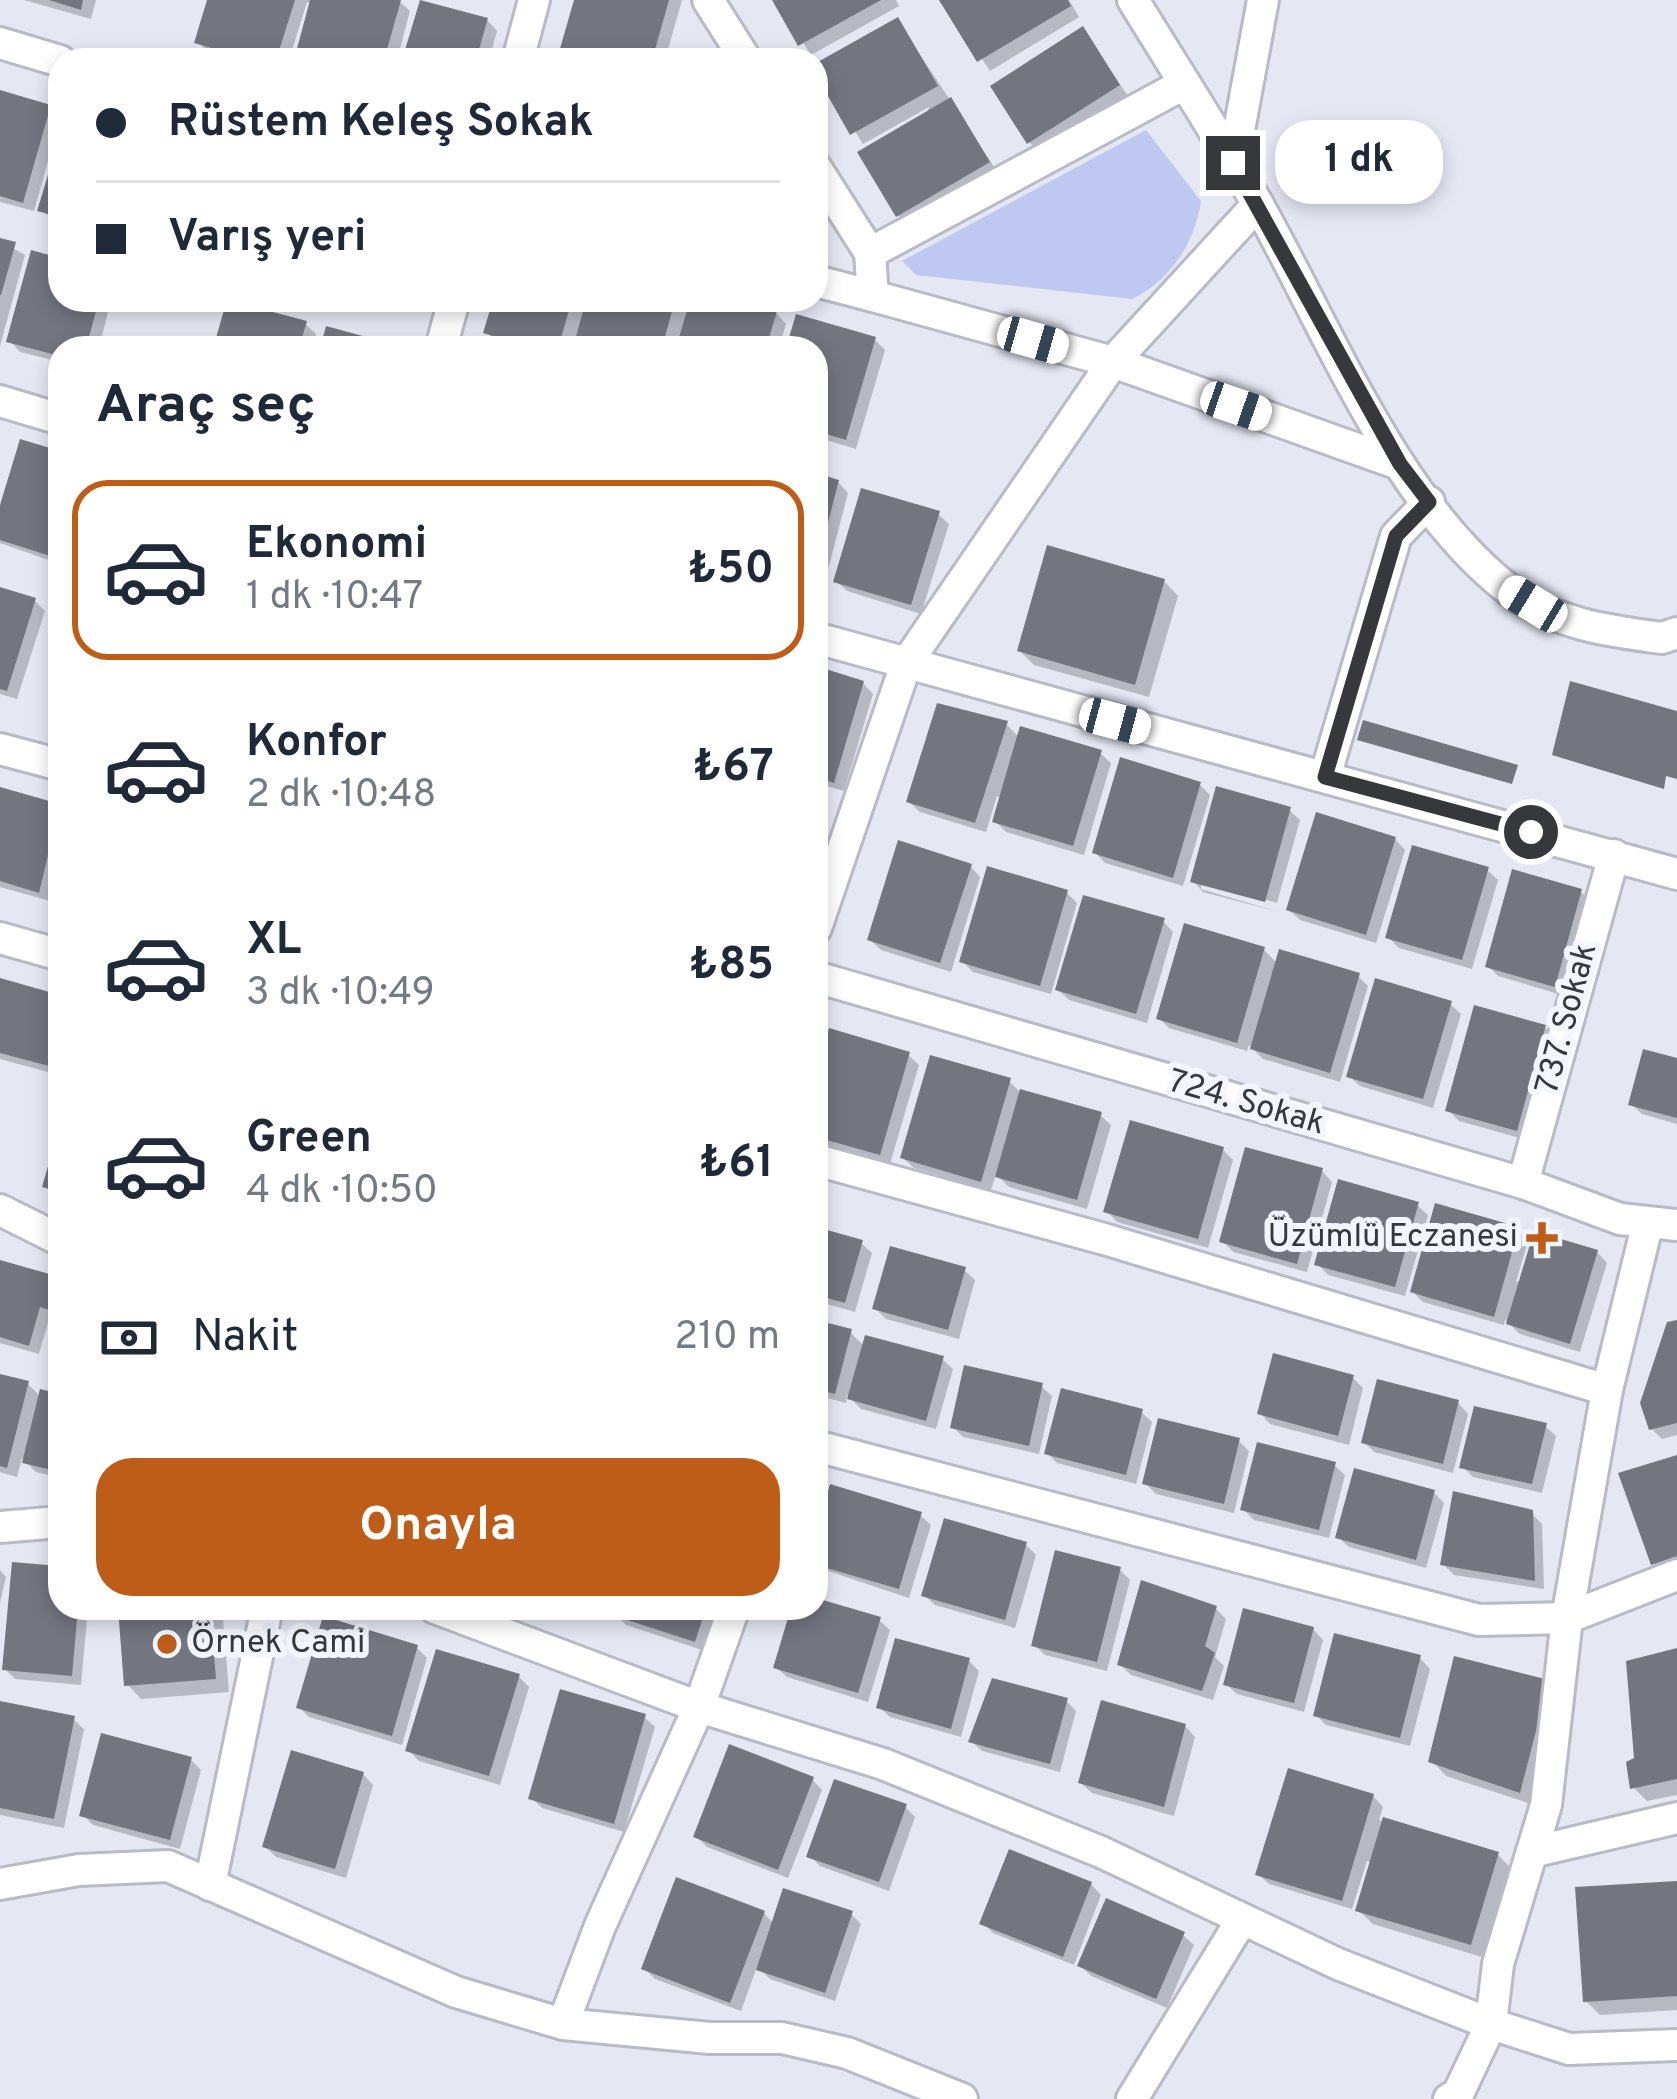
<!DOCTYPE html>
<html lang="tr">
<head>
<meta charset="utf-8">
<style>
  :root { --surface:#fff; --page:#f2f2f3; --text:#1f2937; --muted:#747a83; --line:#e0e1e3; --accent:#bd5d18 }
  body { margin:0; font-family:Overpass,sans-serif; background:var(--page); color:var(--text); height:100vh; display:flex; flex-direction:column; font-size:45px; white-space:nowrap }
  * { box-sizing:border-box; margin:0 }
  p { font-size:39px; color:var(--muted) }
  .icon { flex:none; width:66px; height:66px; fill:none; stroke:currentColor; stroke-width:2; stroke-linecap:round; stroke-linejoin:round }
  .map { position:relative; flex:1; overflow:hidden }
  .panel { position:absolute; left:48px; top:336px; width:780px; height:1284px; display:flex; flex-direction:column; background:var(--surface); border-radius:36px; box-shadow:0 6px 18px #0003 }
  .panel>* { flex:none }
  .banner { position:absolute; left:48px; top:48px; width:780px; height:264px; border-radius:36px; box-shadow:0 6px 18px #0003; display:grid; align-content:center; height:264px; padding:0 48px; background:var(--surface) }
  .end { position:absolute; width:54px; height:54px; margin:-27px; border:15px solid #36383c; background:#fff; box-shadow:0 0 0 6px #fff }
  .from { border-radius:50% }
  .bubble { position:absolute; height:84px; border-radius:36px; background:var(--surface); box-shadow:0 6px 18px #0003; font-size:39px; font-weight:700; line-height:84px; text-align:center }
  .car { position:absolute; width:36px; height:72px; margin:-36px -18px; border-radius:15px; box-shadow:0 0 9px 3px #0007; background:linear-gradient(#fff 24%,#345 0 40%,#fff 0 76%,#345 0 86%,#fff 0) }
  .banner b { display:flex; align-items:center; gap:42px; height:114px; font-size:45px }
  .banner b+b { border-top:3px solid var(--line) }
  .banner i { width:30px; height:30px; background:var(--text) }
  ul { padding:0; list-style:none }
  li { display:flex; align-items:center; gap:36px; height:180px; margin:0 24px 18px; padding:0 24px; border:6px solid transparent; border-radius:36px }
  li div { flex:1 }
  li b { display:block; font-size:45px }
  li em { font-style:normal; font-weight:700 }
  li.current { border-color:var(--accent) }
  li>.icon { width:108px; height:108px; stroke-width:1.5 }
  h2 { padding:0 48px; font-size:54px; line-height:144px }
  .pay { display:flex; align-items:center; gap:30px; height:132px; padding:0 48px; font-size:45px }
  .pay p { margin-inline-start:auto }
  .cta { display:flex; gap:24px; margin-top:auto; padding:24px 48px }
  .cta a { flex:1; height:138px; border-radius:36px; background:var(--accent); color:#fff; font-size:48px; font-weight:700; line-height:138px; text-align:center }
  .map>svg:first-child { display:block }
  .green { fill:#bec8f0 }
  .shadow { fill:#0003 }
  .building { fill:#73757f }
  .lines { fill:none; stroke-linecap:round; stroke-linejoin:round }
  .minor-casing { stroke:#b8bac5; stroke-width:36 }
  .minor { stroke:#fff; stroke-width:30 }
  .route { stroke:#36383c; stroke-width:15 }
  .poi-dot { fill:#bd5d18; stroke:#f3f6fe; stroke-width:4.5 }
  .labels { text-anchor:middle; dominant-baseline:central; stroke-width:12; stroke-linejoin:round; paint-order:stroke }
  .street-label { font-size:33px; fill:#36383c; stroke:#f3f6fe }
  .poi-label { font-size:33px; fill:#36383c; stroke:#f3f6fe; text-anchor:end }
</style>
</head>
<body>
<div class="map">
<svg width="1677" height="2099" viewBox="0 0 1677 2099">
  <rect width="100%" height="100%" fill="#e5e8f3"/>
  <path class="green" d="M1146,130L1201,201C1195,243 1170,281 1132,299L916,275L902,261Z"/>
  <g class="shadow">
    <path d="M24,0H96L91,19Z"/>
    <path d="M211,0H398L410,11L397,60H297L312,4L307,2L289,60H233L208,52L198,42Z"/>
    <path d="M577,0H682L665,60H571L563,51Z"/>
    <path d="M776,0H896L899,6L811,55Z"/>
    <path d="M943,0H1069L1079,17L990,71Z"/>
    <path d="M487,20L497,31L489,60H406Z"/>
    <path d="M898,21L998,173L909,226L898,215L929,107L863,144L816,69Z"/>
    <path d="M1082,30L1128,96L1040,152L1029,142Z"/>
    <path d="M0,93L50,108L60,118L34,211L0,202Z"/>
    <path d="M60,142V223L40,210Z"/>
    <path d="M0,241L25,255L0,346Z"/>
    <path d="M60,261V300H111L99,348H60V362L20,352L10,341Z"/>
    <path d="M496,300H730L776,313L786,324L779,348H515L497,343L487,332Z"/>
    <path d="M305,324L316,334L312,348H216Z"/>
    <path d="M875,340L885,350L856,449L816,437V348H789Z"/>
    <path d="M60,454V564L0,543V515Z"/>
    <path d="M816,476L838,482L848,493L824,585L816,583Z"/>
    <path d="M938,514L949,524L921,614L847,591L836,581Z"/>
    <path d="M1164,581L1178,596L1149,697L1034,665L1020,651Z"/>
    <path d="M0,590L35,601L45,611L17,699L0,694Z"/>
    <path d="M816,669L863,683L873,694L844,791L816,783Z"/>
    <path d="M1006,724L1020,738L1100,753L1111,763L1084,855L1006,832L995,821L1002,798L997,796L986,832L920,812L909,802Z"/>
    <path d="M1199,784L1210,795L1183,886L1105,863L1095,852Z"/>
    <path d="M0,790L60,807V865L50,901L0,887Z"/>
    <path d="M1289,810L1300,820L1277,903L1201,882V889L1275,911L1203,892L1193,881Z"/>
    <path d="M816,824L828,835L816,875Z"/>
    <path d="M1395,839L1405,850L1376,943L1300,920L1289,910Z"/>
    <path d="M970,866L980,877L951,972L881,950L870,940Z"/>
    <path d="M1487,870L1498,880L1472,969L1399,948L1389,938Z"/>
    <path d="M1581,892L1591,903L1565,996L1498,976L1488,966Z"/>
    <path d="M1067,893L1077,903L1051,994L973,972L962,961Z"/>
    <path d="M1163,921L1173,932L1147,1023L1069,1000L1058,990Z"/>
    <path d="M1264,950L1278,964L1358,976L1368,986L1340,1082L1263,1059L1249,1045L1247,1051L1169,1028L1159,1018Z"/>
    <path d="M0,981L60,998L59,1075L0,1059Z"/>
    <path d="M1450,1004L1461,1014L1433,1108L1360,1086L1349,1076Z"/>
    <path d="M1545,1028L1555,1038L1527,1140L1459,1121L1448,1110Z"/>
    <path d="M816,1035L827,1046L908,1055L919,1065L890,1164L816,1142Z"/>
    <path d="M1677,1061V1124L1642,1114L1631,1104Z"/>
    <path d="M1009,1081L1020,1092L1100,1115L1111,1125L1087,1209L1009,1187L996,1174L991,1190L914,1168L903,1158Z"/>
    <path d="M1223,1150L1233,1160L1208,1248L1117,1222L1107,1211Z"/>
    <path d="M1322,1171L1332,1182L1307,1272L1233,1252L1223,1241Z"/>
    <path d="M1417,1205L1428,1215L1405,1296L1328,1275L1318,1264Z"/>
    <path d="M816,1230L861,1243L872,1253L855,1312L816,1301Z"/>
    <path d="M1517,1230L1528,1241L1516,1282L1597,1252L1607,1263L1580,1352L1520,1334L1505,1320L1504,1325L1423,1302L1413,1292Z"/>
    <path d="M0,1263L60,1280V1319L50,1316L39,1354L0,1343Z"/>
    <path d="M964,1270L975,1280L959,1339L886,1319L875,1308Z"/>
    <path d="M816,1323L850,1332L865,1347L942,1359L953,1369L936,1429L861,1409L847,1395L846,1403L816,1395Z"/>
    <path d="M1677,1323V1435L1662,1439L1651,1428Z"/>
    <path d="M0,1377L28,1384L41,1397H60V1478L36,1472L22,1458L17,1477L0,1472Z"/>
    <path d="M1353,1378L1363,1388L1349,1445L1270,1424L1260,1413Z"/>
    <path d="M1041,1386L1052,1396L1039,1454L963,1437L953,1427Z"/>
    <path d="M1458,1403L1468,1414L1453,1473L1374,1452L1364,1442Z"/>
    <path d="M1141,1412L1152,1422L1136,1484L1057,1463L1047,1453Z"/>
    <path d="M1545,1426L1556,1436L1542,1493L1473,1477L1463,1467Z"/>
    <path d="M1238,1440L1249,1451L1234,1513L1156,1494L1145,1483Z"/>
    <path d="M1677,1458V1569L1664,1574L1654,1563Z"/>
    <path d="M1334,1465L1345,1475L1329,1538L1254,1520L1243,1509Z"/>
    <path d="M1434,1493L1444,1503L1426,1568L1349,1547L1338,1537Z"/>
    <path d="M1531,1513L1542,1524L1544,1589L1454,1575L1443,1564Z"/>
    <path d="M920,1515L931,1525L909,1598L816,1567V1543Z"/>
    <path d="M1026,1545L1036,1555L1015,1628L935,1605L924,1595Z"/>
    <path d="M60,1569V1608H88L81,1685L15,1679L5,1669Z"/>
    <path d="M0,1570L6,1577L0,1603Z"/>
    <path d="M1120,1570L1130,1580L1107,1671L1045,1655L1034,1645Z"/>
    <path d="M816,1601L879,1620L890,1630L868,1702L787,1677L776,1667L794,1608H816Z"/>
    <path d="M121,1608H222L229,1692L141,1699L127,1684Z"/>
    <path d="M575,1608H608L604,1618Z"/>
    <path d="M617,1608H719L705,1651L626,1625L615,1614Z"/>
    <path d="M1215,1608L1226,1619L1215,1657L1224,1666L1213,1700L1131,1675L1120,1664Z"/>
    <path d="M1313,1629L1323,1640L1304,1712L1237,1694L1226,1684Z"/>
    <path d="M417,1648L427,1658L402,1745L309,1717L299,1707Z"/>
    <path d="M1677,1651V1795L1647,1801L1633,1787L1637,1759Z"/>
    <path d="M1420,1658L1430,1669L1410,1746L1326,1725L1316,1715Z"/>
    <path d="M969,1661L979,1671L961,1737L890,1717L879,1707Z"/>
    <path d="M519,1677L529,1687L500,1785L419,1761L409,1751Z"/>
    <path d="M1547,1682L1534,1805L1446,1776L1432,1761Z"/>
    <path d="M1066,1701L1076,1711L1060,1772L982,1751L971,1741Z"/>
    <path d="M0,1704L73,1719L84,1729L64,1828L0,1815Z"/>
    <path d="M644,1717L655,1727L624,1832L542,1808L532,1798Z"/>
    <path d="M1185,1726L1195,1737L1174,1816L1092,1793L1081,1783Z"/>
    <path d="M191,1760L201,1770L180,1849L93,1825L83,1815Z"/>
    <path d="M363,1774L373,1785L346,1878L276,1857L265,1846Z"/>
    <path d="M812,1779L822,1790L788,1878L707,1847L697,1837Z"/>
    <path d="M1373,1796L1383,1807L1379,1820L1497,1854L1511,1868L1485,1958L1373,1924L1358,1910L1372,1863L1367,1861L1352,1909L1269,1884L1258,1874Z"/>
    <path d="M905,1807L915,1817L889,1891L820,1866L810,1856Z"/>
    <path d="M1091,1884L1101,1895L1074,1965L993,1933L983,1923Z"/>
    <path d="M1677,1884V2010L1600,2015L1586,2001Z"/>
    <path d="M764,1913L774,1924L851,1914L861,1924L835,2001L770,1979L757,1967L741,2011L655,1979L644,1968Z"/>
    <path d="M1183,1935L1194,1945L1167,2008L1091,1976L1080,1965Z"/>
  </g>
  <g class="building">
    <path d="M49,0H83L81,10Z"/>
    <path d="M207,0H295L276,60H252L194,43Z"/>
    <path d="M310,0H401L384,60H294Z"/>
    <path d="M420,0L488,18L476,60H402Z"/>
    <path d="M574,0H669L652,60H587L559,52Z"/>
    <path d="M772,0H881L798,46Z"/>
    <path d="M939,0H1068L1071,6L977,62Z"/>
    <path d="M898,17L938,86L850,135L816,75V63Z"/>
    <path d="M1083,26L1120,85L1027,144L990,86Z"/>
    <path d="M0,90L51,105L23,203L0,196Z"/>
    <path d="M951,97L990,162L896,217L857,152Z"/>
    <path d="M60,136V217L37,211Z"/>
    <path d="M0,238L16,242L1,295H0Z"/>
    <path d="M31,250L60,258V300H99L86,348H60V356L6,342Z"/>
    <path d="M227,300L307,321L299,348H213Z"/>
    <path d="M493,300H572L558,348H536L483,333Z"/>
    <path d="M586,300H675L662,348H573Z"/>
    <path d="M690,300H741L777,311L766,348H676Z"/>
    <path d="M796,314L876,337L846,440L816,431V348H786Z"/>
    <path d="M326,326L403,347V348H320Z"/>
    <path d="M20,439L60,451V559L0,540V505Z"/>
    <path d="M816,473L839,480L818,561H816Z"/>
    <path d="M861,488L940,511L911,605L833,582Z"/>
    <path d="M1047,545L1165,579L1135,685L1017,651Z"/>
    <path d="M0,587L36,598L7,691L0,689Z"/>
    <path d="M816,666L864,681L834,783L816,777Z"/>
    <path d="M1570,681L1677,711V779L1666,776L1664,789L1552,755Z"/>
    <path d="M937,703L1008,721L975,823L906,802Z"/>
    <path d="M1363,720L1518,765L1512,784L1357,740Z"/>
    <path d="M1020,726L1102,750L1073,846L992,822Z"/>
    <path d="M1120,757L1201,782L1173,878L1092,853Z"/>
    <path d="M1216,786L1291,807L1265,902L1190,882Z"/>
    <path d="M0,787L60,804L39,893L0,881Z"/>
    <path d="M1316,812L1396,837L1366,935L1286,910Z"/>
    <path d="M898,840L972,864L940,963L867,940Z"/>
    <path d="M1412,845L1489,867L1462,960L1385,938Z"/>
    <path d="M987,866L1068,890L1040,986L959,962Z"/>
    <path d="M1512,869L1582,889L1555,987L1485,967Z"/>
    <path d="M1083,895L1165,918L1136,1014L1055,990Z"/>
    <path d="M1184,923L1265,947L1237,1043L1156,1019Z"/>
    <path d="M1279,949L1360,973L1330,1073L1250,1049Z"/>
    <path d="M0,978L60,995V1026L49,1066L0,1053Z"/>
    <path d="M1375,978L1452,1001L1423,1099L1346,1077Z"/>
    <path d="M1474,1005L1546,1025L1517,1131L1445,1111Z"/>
    <path d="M829,1028L910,1052L880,1155L816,1137V1072Z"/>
    <path d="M1643,1049L1677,1058V1118L1628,1105Z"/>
    <path d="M930,1055L1011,1078L981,1182L900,1158Z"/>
    <path d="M1020,1089L1102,1112L1077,1200L995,1177Z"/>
    <path d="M1130,1120L1224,1147L1198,1239L1103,1212Z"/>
    <path d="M59,1128H60V1192L42,1187Z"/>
    <path d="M1245,1147L1323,1168L1297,1264L1219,1242Z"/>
    <path d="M1338,1179L1419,1202L1395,1287L1314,1265Z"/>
    <path d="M1435,1203L1519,1227L1494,1317L1410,1292Z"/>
    <path d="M816,1227L863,1240L845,1303L816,1295Z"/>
    <path d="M1534,1231L1598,1250L1570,1344L1506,1324Z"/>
    <path d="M890,1246L966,1267L948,1330L872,1309Z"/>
    <path d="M0,1260L60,1277L52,1311L40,1307L29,1346L0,1337Z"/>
    <path d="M816,1320L852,1329L835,1394L816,1389Z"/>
    <path d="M1677,1320V1423L1649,1430L1640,1403L1667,1322Z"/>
    <path d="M865,1335L944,1356L926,1421L847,1399Z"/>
    <path d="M1273,1353L1354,1375L1338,1436L1257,1414Z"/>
    <path d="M964,1365L1043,1383L1029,1446L950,1428Z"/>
    <path d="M0,1374L29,1381L7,1468L0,1466Z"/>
    <path d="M1377,1379L1459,1400L1443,1464L1361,1443Z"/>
    <path d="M1061,1388L1143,1409L1126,1475L1044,1454Z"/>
    <path d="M40,1389L60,1394V1472L22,1463Z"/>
    <path d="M1474,1406L1547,1423L1532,1484L1459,1468Z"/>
    <path d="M1158,1418L1240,1438L1224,1504L1142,1484Z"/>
    <path d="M1257,1442L1336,1462L1319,1530L1240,1510Z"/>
    <path d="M1677,1455V1556L1651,1565L1618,1473Z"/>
    <path d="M1354,1468L1435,1490L1416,1560L1335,1538Z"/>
    <path d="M830,1484L922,1512L899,1589L816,1565V1532Z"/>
    <path d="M1453,1491L1533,1510L1535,1581L1440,1565Z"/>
    <path d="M944,1518L1027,1542L1005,1620L921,1596Z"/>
    <path d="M1055,1550L1121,1567L1097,1662L1031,1646Z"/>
    <path d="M12,1562L60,1566V1608H78L72,1676L2,1670Z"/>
    <path d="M1141,1580L1217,1606L1205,1646L1215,1653L1202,1691L1117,1665Z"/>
    <path d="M816,1598L881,1617L858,1693L773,1668L791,1608H816Z"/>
    <path d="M118,1608H210L216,1679L124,1686Z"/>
    <path d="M614,1608H706L695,1642L612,1615Z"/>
    <path d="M1243,1608L1314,1627L1294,1703L1223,1685Z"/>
    <path d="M323,1616L418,1645L392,1736L296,1708Z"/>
    <path d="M1334,1633L1421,1655L1400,1738L1313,1716Z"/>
    <path d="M895,1638L970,1658L951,1729L876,1708Z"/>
    <path d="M1677,1648V1779L1630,1789L1626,1762L1634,1758L1626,1661Z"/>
    <path d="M436,1649L520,1674L489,1776L405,1751Z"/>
    <path d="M1454,1656L1549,1680L1520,1793L1428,1762Z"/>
    <path d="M992,1678L1068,1698L1050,1764L968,1742Z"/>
    <path d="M560,1689L646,1714L614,1824L528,1799Z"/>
    <path d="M1101,1700L1186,1724L1164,1807L1078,1783Z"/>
    <path d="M0,1701L75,1716L54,1819L0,1808Z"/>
    <path d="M101,1733L192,1757L170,1840L79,1816Z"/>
    <path d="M729,1744L814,1777L778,1870L693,1837Z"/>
    <path d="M291,1750L364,1772L335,1869L262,1847Z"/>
    <path d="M1288,1768L1374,1794L1342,1901L1255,1875Z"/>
    <path d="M834,1779L907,1804L879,1882L806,1857Z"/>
    <path d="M1383,1817L1499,1852L1471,1945L1355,1911Z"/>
    <path d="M1009,1849L1092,1882L1063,1957L979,1924Z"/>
    <path d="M676,1877L765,1911L730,2003L641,1969Z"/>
    <path d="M1677,1881V1996L1583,2002L1575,1887Z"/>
    <path d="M783,1888L853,1911L825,1993L756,1970Z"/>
    <path d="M1106,1898L1185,1932L1156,1999L1077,1966Z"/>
  </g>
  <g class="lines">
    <g class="minor-casing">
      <g id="minor">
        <path d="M708,0L746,60"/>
        <path d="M1133,0C1176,70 1221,139 1261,210C1329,332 1396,502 1508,589C1554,624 1607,631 1662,638L1677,633"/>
        <path d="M0,43L60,61"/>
        <path d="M518,60L534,0"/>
        <path d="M1233,163L1263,0"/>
        <path d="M816,168L870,253L873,296L1113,362L1399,464"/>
        <path d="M870,253L1184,84"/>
        <path d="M816,281L873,296"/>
        <path d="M441,348L454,300"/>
        <path d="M0,401L60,419"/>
        <path d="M816,638L1677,874"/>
        <path d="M0,749L60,765"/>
        <path d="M1325,777L1396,536L1429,502"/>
        <path d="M816,928L906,664L1113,362L1258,204"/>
        <path d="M0,938L60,955"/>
        <path d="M816,977L1523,1183L1620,1219L1677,1225"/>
        <path d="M816,1160L1104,1239L1607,1390L1647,1226"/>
        <path d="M1523,1183L1614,855"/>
        <path d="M0,1210L60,1240"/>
        <path d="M816,1446L1479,1620L1567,1618L1677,1575"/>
        <path d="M0,1527L60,1522"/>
        <path d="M435,1608L699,1707L734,1608"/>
        <path d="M1532,1852L1677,1818"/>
        <path d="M0,1884L79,1870L168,1866L456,1992L563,2024L710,2038H782L847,2053L962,2099"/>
        <path d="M210,1885L267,1608"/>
        <path d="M563,2024L600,1926L699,1707L883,1764L1101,1852L1338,1964L1491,2024L1498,1964L1546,1805L1567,1618L1607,1390"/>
        <path d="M1132,2099L1241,1921"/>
        <path d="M1449,2099L1458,2094L1491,2024L1569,2049L1677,2045"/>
      </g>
    </g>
    <use href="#minor" class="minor"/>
  </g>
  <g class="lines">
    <path class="route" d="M1233,163L1400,464L1429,502L1396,536L1325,777L1531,832"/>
  </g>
  <g class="poi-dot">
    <path d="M1536 1220h12v12h12v12h-12v12h-12v-12h-12v-12h12z"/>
    <circle cx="167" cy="1644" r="12"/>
  </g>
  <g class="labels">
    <g class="street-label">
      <text transform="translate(1568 1019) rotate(-75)">737. Sokak</text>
      <text transform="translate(1246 1104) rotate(16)">724. Sokak</text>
    </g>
    <g class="poi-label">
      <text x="1518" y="1238">Üzümlü Eczanesi</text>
      <text x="191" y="1644" text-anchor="start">Örnek Cami</text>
    </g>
  </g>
</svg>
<i class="end from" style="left:1531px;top:832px"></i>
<i class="end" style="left:1233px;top:163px"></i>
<div class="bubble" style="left:1275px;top:120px;width:168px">1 dk</div>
<i class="car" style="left:1033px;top:340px;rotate:106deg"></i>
<i class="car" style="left:1236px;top:406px;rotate:109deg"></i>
<i class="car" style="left:1533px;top:604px;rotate:301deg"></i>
<i class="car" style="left:1115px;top:721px;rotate:105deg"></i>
<div class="banner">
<b><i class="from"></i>Rüstem Keleş Sokak</b>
<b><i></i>Varış yeri</b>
</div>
<section class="panel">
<h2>Araç seç</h2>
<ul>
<li class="current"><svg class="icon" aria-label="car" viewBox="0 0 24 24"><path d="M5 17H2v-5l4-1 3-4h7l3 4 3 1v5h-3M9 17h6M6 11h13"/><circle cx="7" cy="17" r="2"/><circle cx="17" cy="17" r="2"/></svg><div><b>Ekonomi</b><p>1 dk · 10:47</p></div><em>₺50</em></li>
<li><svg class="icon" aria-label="car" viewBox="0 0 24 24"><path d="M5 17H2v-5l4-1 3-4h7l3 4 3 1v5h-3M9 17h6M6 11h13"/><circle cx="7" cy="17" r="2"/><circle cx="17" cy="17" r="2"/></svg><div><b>Konfor</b><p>2 dk · 10:48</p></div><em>₺67</em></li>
<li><svg class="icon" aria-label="car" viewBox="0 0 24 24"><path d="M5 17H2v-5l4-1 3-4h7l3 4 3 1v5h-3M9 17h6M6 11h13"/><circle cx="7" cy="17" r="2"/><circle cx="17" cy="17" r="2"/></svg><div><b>XL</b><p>3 dk · 10:49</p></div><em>₺85</em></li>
<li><svg class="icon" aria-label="car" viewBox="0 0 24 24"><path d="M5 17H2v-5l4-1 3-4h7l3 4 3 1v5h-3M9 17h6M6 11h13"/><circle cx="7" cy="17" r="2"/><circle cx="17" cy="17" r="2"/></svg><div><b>Green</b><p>4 dk · 10:50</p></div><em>₺61</em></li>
</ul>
<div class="pay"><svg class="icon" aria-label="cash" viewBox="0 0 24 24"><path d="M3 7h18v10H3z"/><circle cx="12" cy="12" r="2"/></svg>Nakit<p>210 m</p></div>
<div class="cta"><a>Onayla</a></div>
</section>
</div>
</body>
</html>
